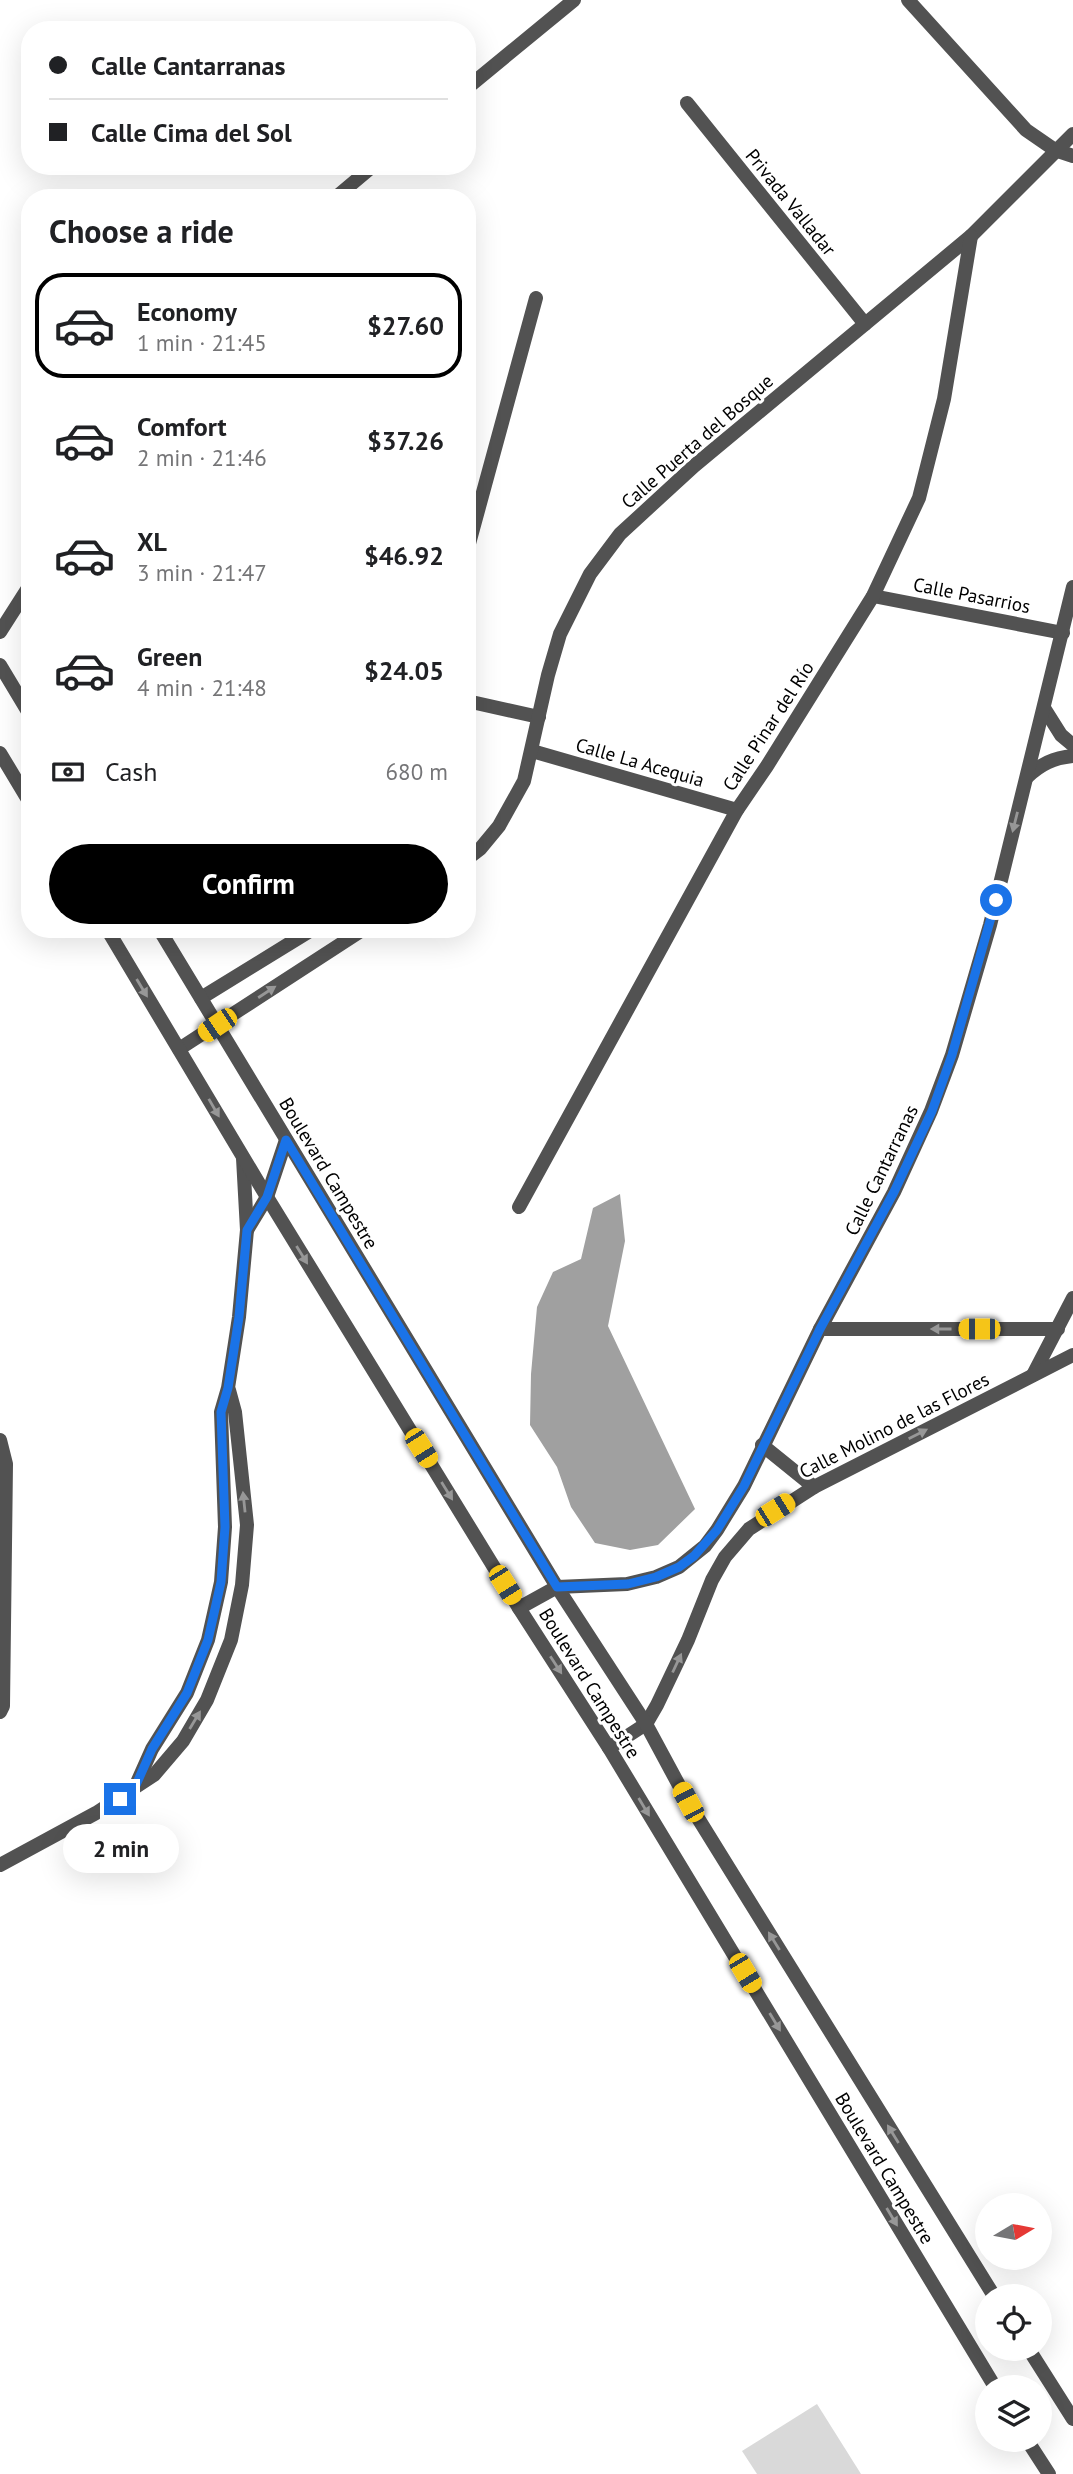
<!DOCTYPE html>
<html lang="en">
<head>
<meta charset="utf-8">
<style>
  :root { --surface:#fff; --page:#f6f6f6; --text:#202124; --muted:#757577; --line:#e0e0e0; --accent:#000 }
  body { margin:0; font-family:"PT Sans",sans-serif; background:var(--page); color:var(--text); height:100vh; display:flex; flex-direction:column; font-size:26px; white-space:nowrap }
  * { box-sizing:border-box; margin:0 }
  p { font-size:23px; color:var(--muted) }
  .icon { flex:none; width:38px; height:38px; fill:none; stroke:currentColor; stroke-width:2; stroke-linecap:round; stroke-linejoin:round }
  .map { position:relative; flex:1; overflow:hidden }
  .side { position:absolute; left:21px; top:189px; width:455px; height:749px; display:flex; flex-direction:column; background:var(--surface); border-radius:28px; box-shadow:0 7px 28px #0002 }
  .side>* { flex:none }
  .banner { position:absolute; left:21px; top:21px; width:455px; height:154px; border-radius:28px; box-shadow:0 7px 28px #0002; display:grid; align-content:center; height:154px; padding:0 28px; background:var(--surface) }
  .needle { width:46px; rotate:80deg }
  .controls { position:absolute; left:975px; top:2193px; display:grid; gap:14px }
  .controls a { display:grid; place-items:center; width:77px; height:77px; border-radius:50%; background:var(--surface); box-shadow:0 7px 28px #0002; font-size:35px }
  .end { position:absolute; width:32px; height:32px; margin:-16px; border:9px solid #1a73e8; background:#fff; box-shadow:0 0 0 4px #fff }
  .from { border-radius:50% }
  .bubble { position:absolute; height:49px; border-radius:24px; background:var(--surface); box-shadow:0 7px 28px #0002; font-size:23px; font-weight:700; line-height:49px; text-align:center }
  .car { position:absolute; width:21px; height:42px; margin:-21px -10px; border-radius:9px; box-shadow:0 0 5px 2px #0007; background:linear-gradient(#f5c518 24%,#345 0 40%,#f5c518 0 76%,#345 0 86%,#f5c518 0) }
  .banner b { display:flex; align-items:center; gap:24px; height:66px; font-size:26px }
  .banner b+b { border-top:2px solid var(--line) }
  .banner i { width:18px; height:18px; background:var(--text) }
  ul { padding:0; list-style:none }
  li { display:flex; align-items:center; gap:21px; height:105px; margin:0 14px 10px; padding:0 14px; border:4px solid transparent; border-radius:28px }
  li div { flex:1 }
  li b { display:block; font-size:26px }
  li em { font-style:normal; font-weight:700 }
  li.on { border-color:var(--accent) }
  li>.icon { width:63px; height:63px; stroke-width:1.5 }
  h2 { padding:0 28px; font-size:32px; line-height:84px }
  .pay { display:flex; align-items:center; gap:18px; height:77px; padding:0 28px; font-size:26px }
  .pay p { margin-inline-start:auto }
  .primary-button { display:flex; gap:14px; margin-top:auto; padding:14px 28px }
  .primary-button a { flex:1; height:80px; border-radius:42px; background:var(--accent); color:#fff; font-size:28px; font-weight:700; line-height:80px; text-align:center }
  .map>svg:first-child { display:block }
  .green { fill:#d9d9d9 }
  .water { fill:#a0a0a0 }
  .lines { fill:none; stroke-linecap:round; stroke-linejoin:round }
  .minor { stroke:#525252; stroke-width:14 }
  .tertiary { stroke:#525252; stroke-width:14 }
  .oneway { fill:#979797 }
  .route { stroke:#1a73e8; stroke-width:9 }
  .labels { text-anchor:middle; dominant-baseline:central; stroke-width:6; stroke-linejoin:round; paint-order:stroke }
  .street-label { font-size:19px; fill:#000; stroke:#fff }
</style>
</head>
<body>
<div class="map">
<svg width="1073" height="2474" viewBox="0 0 1073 2474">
  <rect width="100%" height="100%" fill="#fff"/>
  <path class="green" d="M817,2404L861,2474H757L742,2451Z"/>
  <path class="water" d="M620,1194L625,1241L608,1326L695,1509L658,1545L630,1550L595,1543L571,1507L557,1467L530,1425L531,1374L537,1307L553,1272L581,1259L593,1208Z"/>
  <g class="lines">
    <g class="minor">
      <path d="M908,0L1026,130L1055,150L1073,156"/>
      <path d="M467,88L574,0"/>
      <path d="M687,103L865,324"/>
      <path d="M335,198L373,166"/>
      <path d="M467,551L536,298"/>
      <path d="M873,596L1063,633"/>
      <path d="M0,632L30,585"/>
      <path d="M467,701L539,717"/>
      <path d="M1044,708L1061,735L1073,745"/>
      <path d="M532,751L737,810"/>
      <path d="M1027,777C1041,764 1053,758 1073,756"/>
      <path d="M467,859L480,849L499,826L524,781L548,675L560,634L590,574L620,534L694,466L971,236L1073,134"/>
      <path d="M201,998L313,929"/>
      <path d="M179,1049L364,929"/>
      <path d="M519,1207L737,810L767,766L873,596L919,498L944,399L971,236"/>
      <path d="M247,1230L267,1197L286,1140"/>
      <path d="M820,1329H1058"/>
      <path d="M1033,1375L1073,1298"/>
      <path d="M0,1440L6,1464L3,1706L0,1712"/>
      <path d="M762,1445L814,1487"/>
      <path d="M519,1608L557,1587L627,1584L656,1577L679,1567L705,1546L717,1530L744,1486L820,1329L894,1192L931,1111L952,1055L990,925L1073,587"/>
      <path d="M609,1748L646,1724L657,1705L688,1640L712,1580L725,1557L749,1529L814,1487L1073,1355"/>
      <path d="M136,1785L152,1749L187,1693L208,1640L221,1582L225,1527L221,1412L228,1388L239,1317L247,1230L243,1158"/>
      <path d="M0,1865L96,1813L154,1775L183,1741L207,1700L231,1640L242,1585L247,1525L235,1412L229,1390"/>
    </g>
    <g class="tertiary">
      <path d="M0,665L30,715"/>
      <path d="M0,753L30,803"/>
      <path d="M107,929L267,1197L519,1608L609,1748L995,2387"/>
      <path d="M159,929L557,1587L646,1724L688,1802L994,2296"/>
      <path d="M1028,2348L1073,2419"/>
      <path d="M1027,2440L1049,2474"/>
    </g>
  </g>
  <defs><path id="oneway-solid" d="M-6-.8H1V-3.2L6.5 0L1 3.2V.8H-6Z" transform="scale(1.75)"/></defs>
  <g class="oneway">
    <use href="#oneway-solid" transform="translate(1015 822) rotate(104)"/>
    <use href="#oneway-solid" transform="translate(142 988) rotate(59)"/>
    <use href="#oneway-solid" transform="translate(267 992) rotate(-33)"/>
    <use href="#oneway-solid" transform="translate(214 1108) rotate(60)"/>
    <use href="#oneway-solid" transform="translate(302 1255) rotate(58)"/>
    <use href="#oneway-solid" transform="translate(941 1329) rotate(-180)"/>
    <use href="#oneway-solid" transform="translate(918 1434) rotate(-27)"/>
    <use href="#oneway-solid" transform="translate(447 1491) rotate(58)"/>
    <use href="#oneway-solid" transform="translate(244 1502) rotate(-96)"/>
    <use href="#oneway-solid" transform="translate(677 1663) rotate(-65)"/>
    <use href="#oneway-solid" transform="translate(556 1665) rotate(57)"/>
    <use href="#oneway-solid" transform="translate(195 1720) rotate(-59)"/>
    <use href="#oneway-solid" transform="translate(644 1807) rotate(59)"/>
    <use href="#oneway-solid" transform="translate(774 1941) rotate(-122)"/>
    <use href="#oneway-solid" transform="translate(775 2022) rotate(59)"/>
    <use href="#oneway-solid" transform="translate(893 2134) rotate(-122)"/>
    <use href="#oneway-solid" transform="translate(892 2217) rotate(59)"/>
  </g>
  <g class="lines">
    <path class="route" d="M120,1799L136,1785L152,1749L187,1693L208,1640L221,1582L225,1527L221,1412L228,1388L239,1317L247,1230L267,1197L286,1140L557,1587L628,1584L656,1577L679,1567L694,1556L717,1530L744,1486L820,1329L894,1192L932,1111L952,1055L996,900"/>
  </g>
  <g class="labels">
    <g class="street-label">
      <text transform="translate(791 202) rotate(51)">Privada Valladar</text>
      <text transform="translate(697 441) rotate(-41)">Calle Puerta del Bosque</text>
      <text transform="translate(972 595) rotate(11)">Calle Pasarrios</text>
      <text transform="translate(768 726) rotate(-57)">Calle Pinar del Río</text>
      <text transform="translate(640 762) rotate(16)">Calle La Acequia</text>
      <text transform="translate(881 1170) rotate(-64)">Calle Cantarranas</text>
      <text transform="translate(329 1173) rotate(59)">Boulevard Campestre</text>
      <text transform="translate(894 1425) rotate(-27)">Calle Molino de las Flores</text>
      <text transform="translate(590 1683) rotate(58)">Boulevard Campestre</text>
      <text transform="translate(885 2168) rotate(59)">Boulevard Campestre</text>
    </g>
  </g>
</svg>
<div class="controls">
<a><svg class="needle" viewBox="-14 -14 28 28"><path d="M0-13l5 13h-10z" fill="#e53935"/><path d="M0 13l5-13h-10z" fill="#757577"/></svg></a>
<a><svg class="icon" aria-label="locate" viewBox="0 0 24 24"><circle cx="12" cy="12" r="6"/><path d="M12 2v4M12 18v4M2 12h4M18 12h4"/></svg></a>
<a><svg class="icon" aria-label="layers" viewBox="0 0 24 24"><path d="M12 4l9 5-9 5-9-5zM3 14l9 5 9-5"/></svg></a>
</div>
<i class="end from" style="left:996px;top:900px"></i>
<i class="end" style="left:120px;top:1799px"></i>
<div class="bubble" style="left:63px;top:1824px;width:116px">2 min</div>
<i class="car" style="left:217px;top:1025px;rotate:236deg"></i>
<i class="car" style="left:979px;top:1329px;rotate:270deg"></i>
<i class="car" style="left:421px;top:1448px;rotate:148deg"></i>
<i class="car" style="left:775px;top:1510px;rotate:58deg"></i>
<i class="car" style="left:505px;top:1585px;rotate:148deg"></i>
<i class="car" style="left:688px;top:1802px;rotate:332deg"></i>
<i class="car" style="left:745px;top:1973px;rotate:149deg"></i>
<div class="banner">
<b><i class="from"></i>Calle Cantarranas</b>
<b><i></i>Calle Cima del Sol</b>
</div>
<section class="side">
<h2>Choose a ride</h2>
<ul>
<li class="on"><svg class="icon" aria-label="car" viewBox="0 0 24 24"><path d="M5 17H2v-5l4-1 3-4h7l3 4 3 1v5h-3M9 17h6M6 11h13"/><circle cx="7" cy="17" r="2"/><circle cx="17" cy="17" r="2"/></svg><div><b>Economy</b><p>1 min · 21:45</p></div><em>$27.60</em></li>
<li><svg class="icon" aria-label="car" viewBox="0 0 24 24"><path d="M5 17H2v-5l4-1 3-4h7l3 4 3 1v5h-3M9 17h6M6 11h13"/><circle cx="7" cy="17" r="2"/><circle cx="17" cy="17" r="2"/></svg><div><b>Comfort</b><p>2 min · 21:46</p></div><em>$37.26</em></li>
<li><svg class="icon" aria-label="car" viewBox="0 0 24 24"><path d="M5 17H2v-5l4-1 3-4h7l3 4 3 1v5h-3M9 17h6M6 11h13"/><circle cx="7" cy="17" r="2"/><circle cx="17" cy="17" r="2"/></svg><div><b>XL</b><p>3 min · 21:47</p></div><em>$46.92</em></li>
<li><svg class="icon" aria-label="car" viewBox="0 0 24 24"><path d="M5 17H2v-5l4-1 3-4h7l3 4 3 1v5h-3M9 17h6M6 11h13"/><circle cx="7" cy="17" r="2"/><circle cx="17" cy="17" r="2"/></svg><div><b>Green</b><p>4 min · 21:48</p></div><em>$24.05</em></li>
</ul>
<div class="pay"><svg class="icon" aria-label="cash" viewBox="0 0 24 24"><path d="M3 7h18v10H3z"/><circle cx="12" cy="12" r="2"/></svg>Cash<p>680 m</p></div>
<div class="primary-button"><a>Confirm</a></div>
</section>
</div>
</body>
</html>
